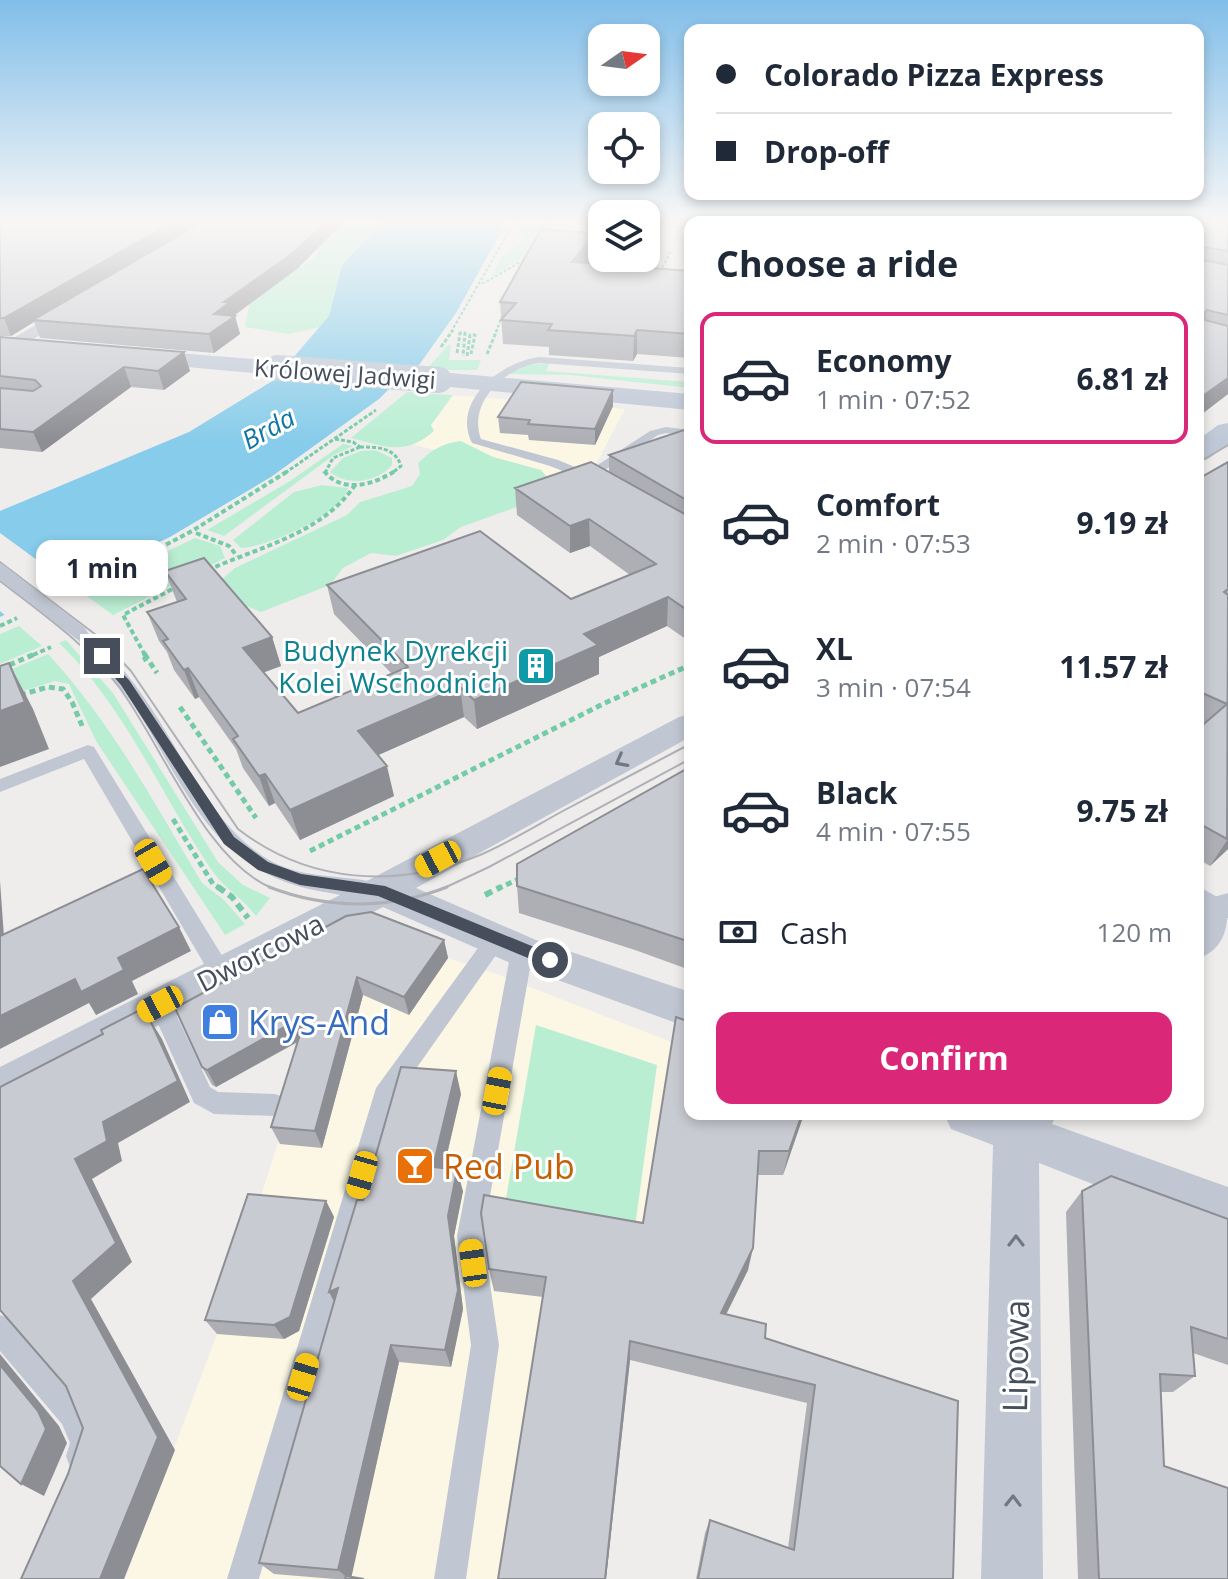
<!DOCTYPE html>
<html lang="en">
<head>
<meta charset="utf-8">
<style>
  :root { --surface:#fff; --page:#f6f6f7; --text:#1f2937; --muted:#747a83; --line:#e0e1e3; --accent:#db2777 }
  body { margin:0; font-family:"Open Sans",sans-serif; background:var(--page); color:var(--text); height:100vh; display:flex; flex-direction:column; font-size:30px; white-space:nowrap }
  * { box-sizing:border-box; margin:0 }
  p { font-size:26px; color:var(--muted) }
  .icon { flex:none; width:44px; height:44px; fill:none; stroke:currentColor; stroke-width:2; stroke-linecap:round; stroke-linejoin:round }
  .map { position:relative; flex:1; overflow:hidden }
  .side { position:absolute; left:684px; top:216px; width:520px; height:904px; display:flex; flex-direction:column; background:var(--surface); border-radius:16px; box-shadow:0 4px 12px #0003 }
  .side>* { flex:none }
  .top-card { position:absolute; left:684px; top:24px; width:520px; height:176px; border-radius:16px; box-shadow:0 4px 12px #0003; display:grid; align-content:center; height:176px; padding:0 32px; background:var(--surface) }
  .needle { width:52px; rotate:76deg }
  .buttons { position:absolute; left:588px; top:24px; display:grid; gap:16px }
  .buttons a { display:grid; place-items:center; width:72px; height:72px; border-radius:16px; background:var(--surface); box-shadow:0 4px 12px #0003; font-size:40px }
  .end { position:absolute; width:36px; height:36px; margin:-18px; border:10px solid #454e5a; background:#fff; box-shadow:0 0 0 4px #fff }
  .from { border-radius:50% }
  .bubble { position:absolute; height:56px; border-radius:16px; background:var(--surface); box-shadow:0 4px 12px #0003; font-size:26px; font-weight:700; line-height:56px; text-align:center }
  .car { position:absolute; width:24px; height:48px; margin:-24px -12px; border-radius:10px; box-shadow:0 0 6px 2px #0007; background:linear-gradient(#f5c518 24%,#345 0 40%,#f5c518 0 76%,#345 0 86%,#f5c518 0) }
  .top-card b { display:flex; align-items:center; gap:28px; height:76px; font-size:30px }
  .top-card b+b { border-top:2px solid var(--line) }
  .top-card i { width:20px; height:20px; background:var(--text) }
  ul { padding:0; list-style:none }
  li { display:flex; align-items:center; gap:24px; height:132px; margin:0 16px 12px; padding:0 16px; border:4px solid transparent; border-radius:16px }
  li div { flex:1 }
  li b { display:block; font-size:30px }
  li em { font-style:normal; font-weight:700 }
  li.active { border-color:var(--accent) }
  li>.icon { width:72px; height:72px; stroke-width:1.5 }
  h2 { padding:0 32px; font-size:36px; line-height:96px }
  .pay { display:flex; align-items:center; gap:20px; height:88px; padding:0 32px; font-size:30px }
  .pay p { margin-inline-start:auto }
  .action { display:flex; gap:16px; margin-top:auto; padding:16px 32px }
  .action a { flex:1; height:92px; border-radius:16px; background:var(--accent); color:#fff; font-size:32px; font-weight:700; line-height:92px; text-align:center }
  .map>svg:first-child { display:block }
  .commercial { fill:#fbf7e4 }
  .green { fill:#baeed3 }
  .water { fill:#87ccea }
  .pier { fill:#efedec }
  .lines { fill:none; stroke-linecap:round; stroke-linejoin:round }
  .path-far4 { stroke:#73cba8; stroke-width:2; stroke-dasharray:3 2; stroke-linecap:butt }
  .path-far3 { stroke:#73cba8; stroke-width:3; stroke-dasharray:4 2; stroke-linecap:butt }
  .path-far2 { stroke:#73cba8; stroke-width:4; stroke-dasharray:5 3; stroke-linecap:butt }
  .path-far1 { stroke:#73cba8; stroke-width:5; stroke-dasharray:6 4; stroke-linecap:butt }
  .path { stroke:#73cba8; stroke-width:6; stroke-dasharray:8 5; stroke-linecap:butt }
  .lane { fill:#c0c7d2; fill-rule:evenodd }
  .street { fill:#c0c7d2; fill-rule:evenodd }
  .secondary { fill:#bfc8d6; fill-rule:evenodd }
  .tram-far1 { stroke:#afb1b7; stroke-width:2 }
  .tram { stroke:#afb1b7; stroke-width:3 }
  .lane-bridge { stroke:#c0c7d2; stroke-width:14 }
  .secondary-bridge { stroke:#bfc8d6; stroke-width:26 }
  .wall { fill:#adafb5 }
  .shaded-wall { fill:#8d8e93 }
  .building { fill:#c9cbd2; stroke:#8d8e93; stroke-width:2 }
  .oneway { stroke:#707884 }
  .route { fill:#454e5a }
  .labels { text-anchor:middle; dominant-baseline:central; stroke-width:6; stroke-linejoin:round; paint-order:stroke }
  .far-street-label { font-size:24px; fill:#454e5a; stroke:#fff }
  .far-water-label { font-size:26px; font-style:italic; fill:#0d76a4; stroke:#fff }
  .culture-label { font-size:28px; fill:#0d838f; stroke:#fff; text-anchor:end }
  .street-label { font-size:28px; fill:#454e5a; stroke:#fff }
  .near-shop-label { font-size:34px; fill:#366cbe; stroke:#fff; text-anchor:start }
  .near-food-label { font-size:34px; fill:#c56008; stroke:#fff; text-anchor:start }
  .near-street-label { font-size:34px; fill:#454e5a; stroke:#fff }
</style>
</head>
<body>
<div class="map">
<svg width="1228" height="1579" viewBox="0 0 1228 1579">
  <rect width="100%" height="100%" fill="#efedec"/>
  <g class="commercial">
    <path d="M427,393L625,409L597,462L572,486L389,438Z"/>
    <path d="M448,958L491,972L674,1043L642,1246L606,1579H125L217,1334L313,1033L302,963Z"/>
  </g>
  <g class="green">
    <path d="M354,221H384L342,265L329,316L320,327L289,334L245,327L251,295L284,269L300,267L314,258L318,252L313,247L339,224Z"/>
    <path d="M520,221H543L524,257L491,277L501,258L522,242L523,235L517,227Z"/>
    <path d="M448,345H451L449,360H481L477,370H426Z"/>
    <path d="M549,363L546,371L690,382V388L570,375L506,374L529,365Z"/>
    <path d="M407,392L453,395L431,425L434,431C404,457 385,446 351,438Z"/>
    <path d="M461,441L493,457L541,470L548,478L528,503L461,527L443,540L396,556L371,553L343,568L330,585L261,612L239,603L220,581L235,568L347,515L360,502L412,486L420,474L418,463C432,450 442,443 461,441Z"/>
    <path d="M343,444L353,446L334,455L224,536L207,530L290,481Z"/>
    <path d="M361,451L375,450L392,458V465C378,482 348,487 330,472L343,458Z"/>
    <path d="M322,485L348,488C341,515 267,547 241,548L233,540L294,492Z"/>
    <path d="M195,538L220,546L225,558L113,615L81,592Z"/>
    <path d="M19,626L42,646L0,664V634Z"/>
    <path d="M66,640L113,693L218,862L243,885L270,898L256,916C243,898 225,889 213,872C161,796 127,709 59,643Z"/>
    <path d="M48,654C111,722 155,804 202,883L224,900L245,924L225,935L96,741L69,684L55,681L0,698V674Z"/>
    <path d="M536,1025L657,1065L635,1227L504,1210Z"/>
  </g>
  <path class="water" d="M384,221H507L456,313L419,365L412,366L379,399L271,477L170,537L0,617V511L189,432L274,380L329,316L342,265Z"/>
  <path class="pier" d="M0,533L74,587L8,618L0,611Z"/>
  <g class="lines">
    <g class="path-far4">
      <path d="M541,234L548,221"/>
      <path d="M660,272L672,249"/>
      <path d="M482,284L529,257"/>
      <path d="M451,332L515,221"/>
      <path d="M496,332L504,311"/>
    </g>
    <g class="path-far3">
      <path d="M441,347L453,330"/>
      <path d="M457,353L460,333H465L463,356"/>
      <path d="M487,354L497,330"/>
      <path d="M467,356L470,335H475L471,354"/>
      <path d="M335,439L353,442L360,447"/>
      <path d="M360,447C377,447 395,447 401,466L392,473"/>
      <path d="M285,473L376,410"/>
      <path d="M325,473L333,458L360,447"/>
    </g>
    <g class="path-far2">
      <path d="M324,471C342,494 373,485 395,471"/>
      <path d="M196,533L229,546L237,556"/>
      <path d="M208,570C259,547 322,534 355,485"/>
      <path d="M74,593L192,531L288,471"/>
      <path d="M0,626L17,618"/>
      <path d="M33,655L51,647"/>
      <path d="M145,655L123,615L178,586"/>
    </g>
    <g class="path-far1">
      <path d="M144,653L147,658"/>
      <path d="M143,660L147,658L157,673"/>
      <path d="M0,669L37,653"/>
      <path d="M20,695L48,687L63,689L72,702L83,728"/>
      <path d="M180,707L256,818"/>
      <path d="M173,819L213,884L221,889"/>
      <path d="M310,851L605,703L690,665"/>
      <path d="M497,889L523,877"/>
    </g>
    <g class="path">
      <path d="M218,887L232,897L248,918"/>
      <path d="M485,895L501,887"/>
    </g>
    <g class="lane">
      <path d="M646,222L690,225V229L646,226Z"/>
      <path d="M599,233H602V241L597,249H591Z"/>
      <path d="M540,357L690,368V374L540,363C507,366 467,402 481,439L558,460L587,472L650,431L666,427L690,430V436L666,433L658,435L588,481L550,466L472,443C451,402 501,361 540,357Z"/>
      <path d="M80,628L85,630C107,651 128,673 145,699C182,752 212,828 271,861C307,881 347,873 384,885L387,890L384,895C366,901 342,895 324,892C210,873 188,788 132,703C114,677 92,657 72,633Z"/>
      <path d="M88,745L94,747L229,967L232,973L229,979L221,982L213,979L84,759L0,792V779Z"/>
      <path d="M1198,886L1228,903V918L1218,917L1198,904Z"/>
      <path d="M496,931L503,933L506,939L503,945L399,1093L259,1579H227L376,1088L489,933Z"/>
      <path d="M522,942L529,945L533,951L483,1236L499,1345L466,1579H434L471,1345L457,1236L511,951L515,945Z"/>
      <path d="M160,995L168,997L210,1087L218,1092L275,1094L283,1097L287,1105L283,1113L275,1116L214,1114L194,1103L149,1004L152,997Z"/>
      <path d="M0,1315L10,1319L84,1403L100,1443L92,1467L81,1471L70,1467L66,1456L70,1443L62,1424L0,1351Z"/>
    </g>
    <g class="street">
      <path d="M76,301L84,306L82,310L15,350L9,351L0,346Z"/>
      <path d="M690,714V737L416,888L536,940L690,992V1028L508,962L383,907L0,1109V1067L344,893L679,717Z"/>
      <path d="M1228,893C1228,924 1228,947 1198,959V916L1214,897Z"/>
      <path d="M944,1114H1057L1052,1124L1228,1187V1237L1039,1163L1043,1579H981L993,1145L951,1129Z"/>
    </g>
    <g class="secondary">
      <path d="M128,349L277,361L286,363L289,368L286,373L277,375L120,361L116,356L120,351Z"/>
      <path d="M439,372L690,394V410L430,385L426,380L430,375Z"/>
      <path d="M1228,423V444L1208,459L1198,462V440L1218,425Z"/>
    </g>
    <g class="tram-far1">
      <path d="M1198,463L1228,445"/>
      <path d="M0,562L100,638L131,671L238,829C309,884 397,889 480,855C508,843 534,827 561,812C604,789 647,767 690,744"/>
      <path d="M0,581C42,613 87,645 119,687C163,746 205,862 274,889"/>
      <path d="M442,889L489,867L690,759"/>
    </g>
    <path class="tram" d="M269,887C326,909 389,910 447,887"/>
    <path class="lane-bridge" d="M0,571L80,633"/>
    <path class="secondary-bridge" d="M277,368L439,380"/>
  </g>
  <g class="wall">
    <path d="M0,221L297,269L234,316H235L240,334L214,353L40,338L34,322L11,336H0Z"/>
    <path d="M699,221H767L699,222Z"/>
    <path d="M837,221H1228V394L1198,417V222Z"/>
    <path d="M595,233V254L588,263L690,271V358L637,354L633,361L549,355V347L503,344L500,302Z"/>
    <path d="M0,337L184,352L190,371L164,390L131,387L42,452L0,448Z"/>
    <path d="M613,406L595,445L529,440L528,435L500,433L498,417Z"/>
    <path d="M690,433V642L667,626L599,657V674L477,729L464,717L378,755L394,796L300,840L275,803L269,806L243,768L236,749L199,697L195,699L174,670L167,652L159,641L147,612L177,602L165,571L272,637L281,666L263,672L298,713L392,674L334,614L327,585L571,599L630,575L590,546L570,553L517,515L515,488L609,472V455Z"/>
    <path d="M1228,462V849L1210,866L1198,859V729L1202,726L1198,724V479Z"/>
    <path d="M690,767V970L635,950L519,913L517,886Z"/>
    <path d="M444,940L448,958L409,1015L363,995L322,1148L280,1144L271,1127L298,1042L216,1087L212,1085L202,1067L175,1008Z"/>
    <path d="M461,1094L444,1168L463,1191L454,1236L463,1309L451,1367L399,1362L351,1577L364,1579H335L274,1574L259,1563L334,1301L329,1292L363,1200Z"/>
    <path d="M690,1114H804L783,1175H758L748,1270L726,1315L765,1338L958,1401L953,1579H696L705,1533L710,1520L788,1548L807,1403L630,1360L606,1579H498L543,1297L494,1291L489,1269L643,1223Z"/>
    <path d="M1082,1191L1228,1219V1365L1193,1353L1195,1376L1173,1392H1161L1164,1466L1228,1579H1078L1066,1212Z"/>
    <path d="M326,1201L334,1217L299,1331L284,1339L217,1334L205,1320Z"/>
  </g>
  <g class="shaded-wall">
    <path d="M175,221H205L33,320L34,322L11,336L4,318Z"/>
    <path d="M327,221H345L297,269L233,316H235L240,334L214,353L209,334L214,314L224,302Z"/>
    <path d="M595,233V254L573,284L572,262Z"/>
    <path d="M637,330V354L633,361L634,336Z"/>
    <path d="M184,352L190,371L164,390L158,371Z"/>
    <path d="M124,367L131,387L42,452L33,432Z"/>
    <path d="M1228,378V394L1198,417V398Z"/>
    <path d="M613,390V406L595,445V429Z"/>
    <path d="M589,519L590,546L570,553V526Z"/>
    <path d="M668,597L667,626L599,657V674L477,729L474,700L584,634Z"/>
    <path d="M272,637L281,666L252,677L243,648Z"/>
    <path d="M9,663L33,709L49,749L0,767V711Z"/>
    <path d="M188,668L199,697L195,699L184,670Z"/>
    <path d="M460,687L464,717L365,761L358,731Z"/>
    <path d="M387,766L394,796L300,840L290,810Z"/>
    <path d="M265,774L275,803L269,806L259,776Z"/>
    <path d="M1228,839V849L1210,866Z"/>
    <path d="M0,881L6,965L0,956Z"/>
    <path d="M179,927L191,951L132,981L138,994L96,1015L89,1003L0,1049V1016Z"/>
    <path d="M444,940L448,958L409,1015L404,997Z"/>
    <path d="M357,977L363,995L322,1148L315,1131Z"/>
    <path d="M306,1015L313,1033L216,1087L207,1070Z"/>
    <path d="M149,1018L162,1039L190,1102L118,1143L122,1161L92,1179L132,1262L91,1299L175,1450L124,1579H100L73,1281L75,1159L103,1122Z"/>
    <path d="M456,1071L461,1094L439,1188L433,1167Z"/>
    <path d="M802,1114H804L783,1175L789,1151Z"/>
    <path d="M457,1170L463,1191L454,1236L463,1309L451,1367L445,1350L448,1216Z"/>
    <path d="M326,1201L334,1217L299,1331L284,1339L274,1325Z"/>
    <path d="M753,1248L748,1270L716,1334L721,1313Z"/>
    <path d="M338,1288L339,1311L329,1292Z"/>
    <path d="M630,1341V1360L606,1579H605Z"/>
    <path d="M391,1345L399,1362L351,1579H349L338,1570Z"/>
    <path d="M0,1354L59,1426L67,1443L44,1496L21,1484L0,1365Z"/>
  </g>
  <g class="building">
    <path d="M0,221H175L4,318H0Z"/>
    <path d="M204,221H327L293,253L224,302H230L214,314L235,316L209,334L33,320Z"/>
    <path d="M839,221H1208L1228,225V251L1204,247L1203,260L1228,265V315L1207,310L1204,313L1205,320L1228,326V378L1204,395L1198,398V222Z"/>
    <path d="M541,229L595,233L572,262L690,271V334L637,330L634,336L548,330L552,324L501,320L516,303L500,302Z"/>
    <path d="M0,337L184,352L158,371L124,367L33,432L0,429V388L33,391L41,386L35,380L0,376Z"/>
    <path d="M521,382L613,390L595,429L528,424L530,420L498,417Z"/>
    <path d="M684,430L690,433V502L609,455Z"/>
    <path d="M591,462L690,517V612L668,597L584,634L598,645L474,700L460,687L358,731L387,766L290,810L265,774L259,776L233,739L238,736L188,668L184,670L163,641L168,639L147,612L186,599L165,571L204,558L272,637L243,648L298,713L408,667L327,585L480,531L571,599L656,564L589,519L570,526L515,488Z"/>
    <path d="M1228,462V589L1224,592L1228,595L1227,839L1198,823V729L1227,704L1198,691V479Z"/>
    <path d="M9,663L25,702L0,711V666Z"/>
    <path d="M690,767V942L636,924L517,886V864Z"/>
    <path d="M143,869L179,927L118,958L124,970L81,992L75,979L0,1016V936Z"/>
    <path d="M371,912L444,940L404,997L357,977L315,1131L271,1127L306,1015L207,1070L202,1067L175,1008L346,916Z"/>
    <path d="M142,1009L146,1019L149,1018L178,1081L103,1122L107,1141L75,1159L116,1243L73,1281L158,1437L100,1579H21L68,1474L83,1428L66,1386L0,1310V1087L103,1034L101,1030Z"/>
    <path d="M676,1017L690,1022V1114H802L789,1151H759L753,1248L721,1313L766,1324L765,1338L958,1401L953,1579H698L710,1520L794,1550L815,1385L630,1341L605,1579H498L546,1277L489,1269L481,1213L484,1195L643,1223Z"/>
    <path d="M401,1067L456,1071L433,1167L457,1170L448,1216L458,1290L445,1350L391,1345L338,1570L259,1563L338,1288L329,1292L357,1200H363Z"/>
    <path d="M1111,1176L1228,1219V1339L1191,1327L1195,1376L1160,1374L1164,1466L1228,1488V1579H1099L1082,1191Z"/>
    <path d="M248,1194L326,1201L290,1317L274,1325L205,1320Z"/>
    <path d="M0,1365L38,1411L46,1429L21,1484L0,1466Z"/>
    <path d="M346,1576L364,1579H345Z"/>
  </g>
  <defs><path id="oneway-chevron" d="M-2-3.5L2.5 0L-2 3.5" fill="none" stroke-width="1.6" stroke-linecap="round" stroke-linejoin="round" transform="scale(2)"/></defs>
  <g class="oneway">
    <use href="#oneway-chevron" transform="translate(621 761) rotate(152)"/>
    <use href="#oneway-chevron" transform="translate(1016 1241) rotate(-90)"/>
    <use href="#oneway-chevron" transform="translate(1013 1501) rotate(-89)"/>
  </g>
  <linearGradient id="sky" x2="0" y2="1"><stop stop-color="#81bee9"/><stop offset="0.5" stop-color="#f8f7f6"/><stop offset="1" stop-color="#f8f7f6" stop-opacity="0"/></linearGradient>
  <rect width="1228" height="442" fill="url(#sky)"/>
  <path class="route" d="M102,653L129,680L234,837L268,862L301,874L385,886L556,956V965H545L378,896L300,885L258,870L224,844L121,685L96,656Z"/>
  <defs>
    <g id="building-square" transform="scale(2)"><rect x="-9" y="-9" width="18" height="18" rx="4" fill="#0f9aa8" stroke="#fff"/><path d="M-4-6H4V6H1V3H-1V6H-4ZM-2.5-4.3h1.7v1.8h-1.7ZM.8-4.3h1.7v1.8H.8ZM-2.5-1h1.7V.8h-1.7ZM.8-1h1.7V.8H.8Z" fill="#fff"/></g>
    <g id="shop-square" transform="scale(2)"><rect x="-9" y="-9" width="18" height="18" rx="4" fill="#3f7fe0" stroke="#fff"/><path d="M-5-2.5h2.3a2.7 3.5 0 0 1 5.4 0H5L5.5 6h-11ZM-1.5-2.5h3a1.5 2.3 0 0 0-3 0Z" fill="#fff"/></g>
    <g id="bar-square" transform="scale(2)"><rect x="-9" y="-9" width="18" height="18" rx="4" fill="#e8710a" stroke="#fff"/><path d="M-6-5H6L.8 .8V4.5H3.5V6h-7V4.5H-.8V.8Z" fill="#fff"/></g>
  </defs>
  <g fill-rule="evenodd">
    <use href="#building-square" x="536" y="666"/>
    <use href="#shop-square" x="220" y="1022"/>
    <use href="#bar-square" x="415" y="1166"/>
  </g>
  <g class="labels">
    <g class="far-street-label">
      <text transform="translate(345 373) rotate(4)">Królowej Jadwigi</text>
    </g>
    <g class="far-water-label">
      <text transform="translate(268 428) rotate(-29)">Brda</text>
    </g>
    <g class="culture-label">
      <text x="508" y="650">Budynek Dyrekcji<tspan x="508" dy="32">Kolei Wschodnich</tspan></text>
    </g>
    <g class="street-label">
      <text transform="translate(260 952) rotate(-27)">Dworcowa</text>
    </g>
    <g class="near-shop-label">
      <text x="248" y="1022">Krys-And</text>
    </g>
    <g class="near-food-label">
      <text x="443" y="1166">Red Pub</text>
    </g>
    <g class="near-street-label">
      <text transform="translate(1015 1356) rotate(-89)">Lipowa</text>
    </g>
  </g>
</svg>
<div class="buttons">
<a><svg class="needle" viewBox="-14 -14 28 28"><path d="M0-13l5 13h-10z" fill="#e53935"/><path d="M0 13l5-13h-10z" fill="#747a83"/></svg></a>
<a><svg class="icon" aria-label="locate" viewBox="0 0 24 24"><circle cx="12" cy="12" r="6"/><path d="M12 2v4M12 18v4M2 12h4M18 12h4"/></svg></a>
<a><svg class="icon" aria-label="layers" viewBox="0 0 24 24"><path d="M12 4l9 5-9 5-9-5zM3 14l9 5 9-5"/></svg></a>
</div>
<i class="end from" style="left:550px;top:960px"></i>
<i class="end" style="left:102px;top:656px"></i>
<div class="bubble" style="left:36px;top:540px;width:132px">1 min</div>
<i class="car" style="left:438px;top:859px;rotate:242deg"></i>
<i class="car" style="left:153px;top:862px;rotate:150deg"></i>
<i class="car" style="left:160px;top:1004px;rotate:242deg"></i>
<i class="car" style="left:497px;top:1091px;rotate:11deg"></i>
<i class="car" style="left:362px;top:1175px;rotate:196deg"></i>
<i class="car" style="left:473px;top:1263px;rotate:352deg"></i>
<i class="car" style="left:303px;top:1377px;rotate:17deg"></i>
<div class="top-card">
<b><i class="from"></i>Colorado Pizza Express</b>
<b><i></i>Drop-off</b>
</div>
<section class="side">
<h2>Choose a ride</h2>
<ul>
<li class="active"><svg class="icon" aria-label="car" viewBox="0 0 24 24"><path d="M5 17H2v-5l4-1 3-4h7l3 4 3 1v5h-3M9 17h6M6 11h13"/><circle cx="7" cy="17" r="2"/><circle cx="17" cy="17" r="2"/></svg><div><b>Economy</b><p>1 min · 07:52</p></div><em>6.81 zł</em></li>
<li><svg class="icon" aria-label="car" viewBox="0 0 24 24"><path d="M5 17H2v-5l4-1 3-4h7l3 4 3 1v5h-3M9 17h6M6 11h13"/><circle cx="7" cy="17" r="2"/><circle cx="17" cy="17" r="2"/></svg><div><b>Comfort</b><p>2 min · 07:53</p></div><em>9.19 zł</em></li>
<li><svg class="icon" aria-label="car" viewBox="0 0 24 24"><path d="M5 17H2v-5l4-1 3-4h7l3 4 3 1v5h-3M9 17h6M6 11h13"/><circle cx="7" cy="17" r="2"/><circle cx="17" cy="17" r="2"/></svg><div><b>XL</b><p>3 min · 07:54</p></div><em>11.57 zł</em></li>
<li><svg class="icon" aria-label="car" viewBox="0 0 24 24"><path d="M5 17H2v-5l4-1 3-4h7l3 4 3 1v5h-3M9 17h6M6 11h13"/><circle cx="7" cy="17" r="2"/><circle cx="17" cy="17" r="2"/></svg><div><b>Black</b><p>4 min · 07:55</p></div><em>9.75 zł</em></li>
</ul>
<div class="pay"><svg class="icon" aria-label="cash" viewBox="0 0 24 24"><path d="M3 7h18v10H3z"/><circle cx="12" cy="12" r="2"/></svg>Cash<p>120 m</p></div>
<div class="action"><a>Confirm</a></div>
</section>
</div>
</body>
</html>
